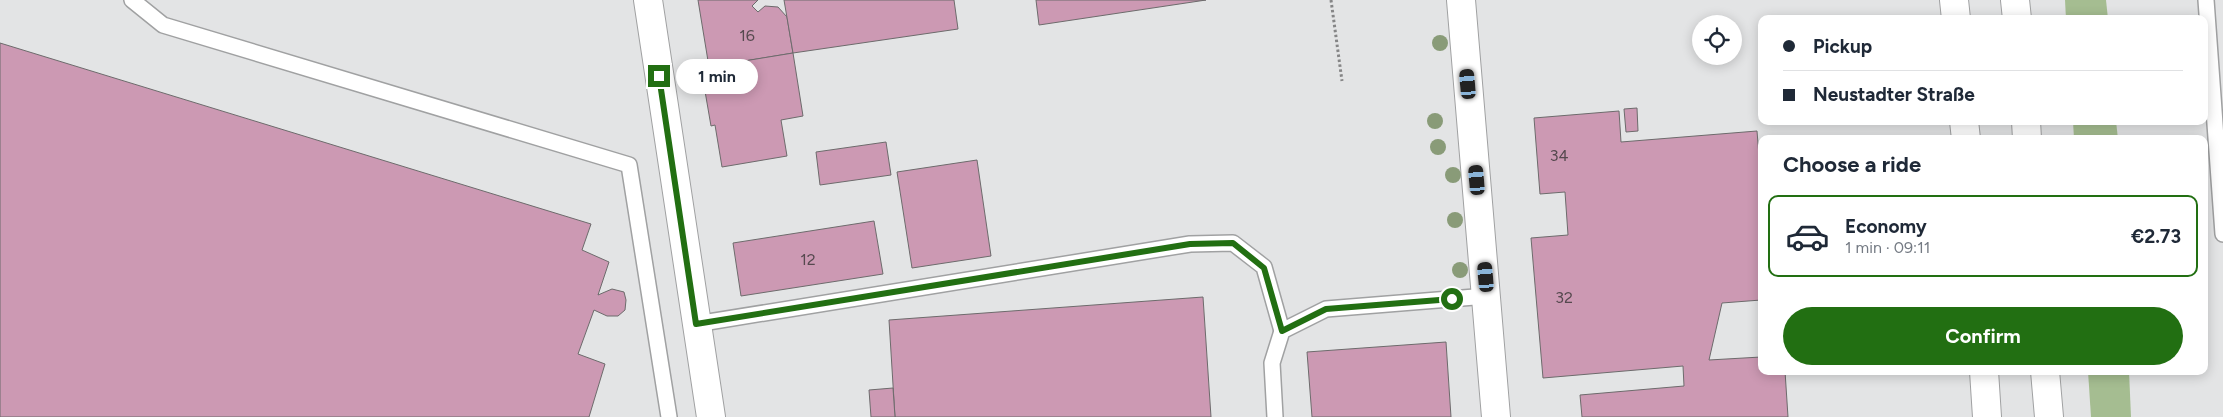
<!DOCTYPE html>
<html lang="en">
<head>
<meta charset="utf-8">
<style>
  :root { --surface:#fff; --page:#f6f6f7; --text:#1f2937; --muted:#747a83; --line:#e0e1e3; --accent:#226f12 }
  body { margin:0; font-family:Figtree,sans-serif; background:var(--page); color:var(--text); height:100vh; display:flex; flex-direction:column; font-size:19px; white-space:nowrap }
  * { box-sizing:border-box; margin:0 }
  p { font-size:16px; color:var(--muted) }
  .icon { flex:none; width:28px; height:28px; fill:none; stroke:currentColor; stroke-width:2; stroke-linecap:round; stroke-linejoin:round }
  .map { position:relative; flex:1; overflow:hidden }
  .side { position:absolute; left:1758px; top:135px; width:450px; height:240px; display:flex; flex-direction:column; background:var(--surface); border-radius:10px; box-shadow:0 2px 12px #0003 }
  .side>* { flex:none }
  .top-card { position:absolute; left:1758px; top:15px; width:450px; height:110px; border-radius:10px; box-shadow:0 2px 12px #0003; display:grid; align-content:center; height:110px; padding:0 25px; background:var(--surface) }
  .controls { position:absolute; left:1692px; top:15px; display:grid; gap:10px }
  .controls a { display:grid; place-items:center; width:50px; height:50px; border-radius:50%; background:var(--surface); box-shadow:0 2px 12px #0003; font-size:25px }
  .end { position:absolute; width:22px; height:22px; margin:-11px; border:6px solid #226f12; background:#fff; box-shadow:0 0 0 2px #fff }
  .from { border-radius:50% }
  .bubble { position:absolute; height:35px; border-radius:18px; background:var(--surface); box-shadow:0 2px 12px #0003; font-size:16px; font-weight:700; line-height:35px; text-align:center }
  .car { position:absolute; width:15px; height:30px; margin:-15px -8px; border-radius:6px; box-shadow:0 0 4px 1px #0007; background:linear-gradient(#222 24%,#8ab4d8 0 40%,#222 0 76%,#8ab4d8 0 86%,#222 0) }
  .top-card b { display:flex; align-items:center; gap:18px; height:48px; font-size:19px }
  .top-card b+b { border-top:1px solid var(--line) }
  .top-card i { width:12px; height:12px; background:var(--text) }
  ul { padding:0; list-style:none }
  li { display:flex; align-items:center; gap:15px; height:82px; margin:0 10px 8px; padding:0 15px; border:2px solid transparent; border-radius:10px }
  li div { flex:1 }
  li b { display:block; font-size:19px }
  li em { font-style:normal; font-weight:700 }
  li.active { border-color:var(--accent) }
  li>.icon { width:45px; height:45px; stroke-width:1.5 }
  h2 { padding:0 25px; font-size:22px; line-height:60px }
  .action { display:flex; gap:10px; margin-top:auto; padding:10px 25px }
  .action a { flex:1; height:58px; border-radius:30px; background:var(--accent); color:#fff; font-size:20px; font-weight:700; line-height:58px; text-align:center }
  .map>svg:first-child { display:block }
  .green { fill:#a5bd91 }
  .building { fill:#cc99b3; stroke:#6d6b6c }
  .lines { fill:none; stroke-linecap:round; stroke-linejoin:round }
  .lane-casing { stroke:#a0a1a2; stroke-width:18 }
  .street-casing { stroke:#a0a1a2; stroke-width:30 }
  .highway-casing { stroke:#a0a1a2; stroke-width:30 }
  .path { stroke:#858586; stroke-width:3; stroke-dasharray:2.5 2.5; stroke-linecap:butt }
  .lane { stroke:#fff; stroke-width:15 }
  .street { stroke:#fff; stroke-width:28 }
  .highway { stroke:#fff; stroke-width:28 }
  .tree { fill:#899b78 }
  .route { stroke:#226f12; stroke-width:6 }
  .labels { text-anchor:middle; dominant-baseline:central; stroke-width:5; stroke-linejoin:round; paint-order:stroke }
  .number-label { font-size:16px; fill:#56494f }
</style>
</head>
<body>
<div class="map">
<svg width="2223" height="417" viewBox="0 0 2223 417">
  <rect width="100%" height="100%" fill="#e3e4e5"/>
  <g class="green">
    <path d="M2065,0H2106L2108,19H2066Z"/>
    <path d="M2073,121H2116L2118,139H2074Z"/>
    <path d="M2088,371H2129L2131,417H2091Z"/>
  </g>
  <g class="building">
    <path d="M698,0H758L752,6L758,12L765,6L778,7L787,17L793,53L709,67Z"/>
    <path d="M784,0H954L958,29L793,53Z"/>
    <path d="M1036,0H1206L1039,25Z"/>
    <path d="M0,43L591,224L582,250L609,262L598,295L612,289L624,292L626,300L625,310L618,316H607L594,310L578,354L605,364L589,417H0Z"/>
    <path d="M793,53L803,116L781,120L787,156L722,167L715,125L711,126L701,68Z"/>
    <path d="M1637,108L1638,131L1626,132L1624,109Z"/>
    <path d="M1619,111L1621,142L1757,131L1761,181V300L1722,303L1709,360L1761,357V371H1785L1788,417H1582L1580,395L1684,386L1683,366L1543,378L1531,238L1568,235L1565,192L1540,194L1534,118Z"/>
    <path d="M886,142L891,175L820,185L816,152Z"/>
    <path d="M977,160L991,256L912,268L897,172Z"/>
    <path d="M874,221L883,274L741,296L733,243Z"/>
    <path d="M1203,297L1211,417H895L889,320Z"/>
    <path d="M1446,342L1451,417H1312L1307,352Z"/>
    <path d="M893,388L895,417H871L869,390Z"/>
  </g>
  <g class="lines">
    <g class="lane-casing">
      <g id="lane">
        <path d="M132,0L163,25L629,165L669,417"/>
        <path d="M2206,0L2223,234"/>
        <path d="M696,324L1190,244L1233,243L1264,267L1282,331"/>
        <path d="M1275,417L1272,363L1282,331L1326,309L1487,296"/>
      </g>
    </g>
    <g class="street-casing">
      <g id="street">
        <path d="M648,0L711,417"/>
        <path d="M1461,0L1496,417"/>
      </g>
    </g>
    <g class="highway-casing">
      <g id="highway">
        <path d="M1954,0L1956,19"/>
        <path d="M2015,0L2017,19"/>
        <path d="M1964,121L1966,139"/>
        <path d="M2026,121L2027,139"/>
        <path d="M1984,371L1987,417"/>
        <path d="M2045,371L2049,417"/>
      </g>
    </g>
    <path class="path" d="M1331,0L1342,81"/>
    <use href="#lane" class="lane"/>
    <use href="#street" class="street"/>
    <use href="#highway" class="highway"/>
  </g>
  <g class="tree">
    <circle cx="1440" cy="43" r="8"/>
    <circle cx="1435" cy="121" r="8"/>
    <circle cx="1438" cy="147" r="8"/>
    <circle cx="1453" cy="175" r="8"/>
    <circle cx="1455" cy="220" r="8"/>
    <circle cx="1460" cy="270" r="8"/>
  </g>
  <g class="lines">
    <path class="route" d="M659,76L696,324L1190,244L1233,243L1264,268L1282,331L1326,309L1452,299"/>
  </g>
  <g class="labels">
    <g class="number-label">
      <text x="747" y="35">16</text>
      <text x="1559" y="155">34</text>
      <text x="808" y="259">12</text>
      <text x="1564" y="297">32</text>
    </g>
  </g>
</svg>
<div class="controls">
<a><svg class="icon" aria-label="locate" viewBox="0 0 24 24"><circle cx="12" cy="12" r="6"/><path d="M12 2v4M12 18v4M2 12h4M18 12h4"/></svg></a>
</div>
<i class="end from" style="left:1452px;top:299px"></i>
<i class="end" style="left:659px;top:76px"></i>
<div class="bubble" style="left:676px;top:59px;width:82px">1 min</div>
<i class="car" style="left:1468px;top:84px;rotate:355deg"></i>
<i class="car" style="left:1477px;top:180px;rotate:355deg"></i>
<i class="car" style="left:1486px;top:277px;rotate:355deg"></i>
<div class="top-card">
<b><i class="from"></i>Pickup</b>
<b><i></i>Neustadter Straße</b>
</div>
<section class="side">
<h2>Choose a ride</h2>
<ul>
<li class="active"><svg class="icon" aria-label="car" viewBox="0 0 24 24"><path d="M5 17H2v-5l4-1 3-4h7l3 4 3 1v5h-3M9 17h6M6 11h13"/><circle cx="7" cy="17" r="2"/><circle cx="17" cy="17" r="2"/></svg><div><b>Economy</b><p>1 min · 09:11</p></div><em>€2.73</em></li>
</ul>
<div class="action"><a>Confirm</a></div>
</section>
</div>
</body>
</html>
